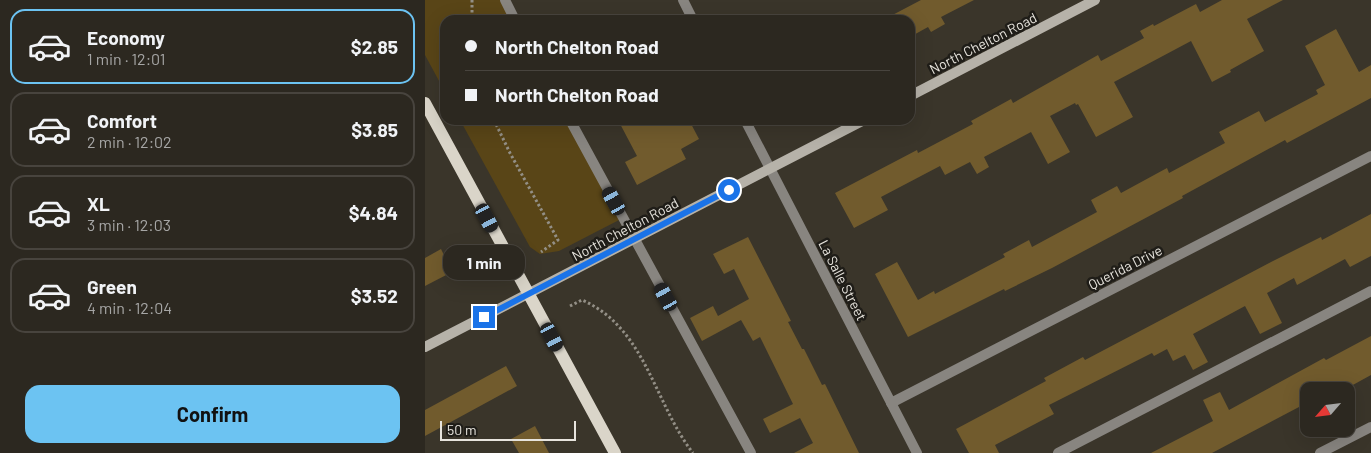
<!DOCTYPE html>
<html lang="en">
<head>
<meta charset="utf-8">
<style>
  :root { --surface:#2c2820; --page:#38342d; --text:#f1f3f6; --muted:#a6a6a5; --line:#48443e; --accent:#6cc3f2 }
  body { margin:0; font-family:Barlow,sans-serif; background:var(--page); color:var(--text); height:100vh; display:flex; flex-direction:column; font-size:19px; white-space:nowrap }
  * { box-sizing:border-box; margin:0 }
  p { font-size:16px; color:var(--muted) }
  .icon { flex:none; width:28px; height:28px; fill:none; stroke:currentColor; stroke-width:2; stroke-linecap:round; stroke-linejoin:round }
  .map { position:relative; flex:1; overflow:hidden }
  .sheet { display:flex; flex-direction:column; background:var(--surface); width:425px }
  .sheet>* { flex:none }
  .top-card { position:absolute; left:15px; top:15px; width:475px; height:110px; border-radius:15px; box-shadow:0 5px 20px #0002,0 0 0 1px var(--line); display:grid; align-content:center; height:110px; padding:0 25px; background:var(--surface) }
  .needle { width:32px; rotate:242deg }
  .controls { position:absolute; left:875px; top:382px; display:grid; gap:10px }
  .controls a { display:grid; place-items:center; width:55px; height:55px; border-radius:10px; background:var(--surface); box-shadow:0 5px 20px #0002,0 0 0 1px var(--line); font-size:25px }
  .scale { position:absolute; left:15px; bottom:12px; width:136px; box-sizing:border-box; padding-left:5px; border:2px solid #e7e4dd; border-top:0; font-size:14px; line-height:18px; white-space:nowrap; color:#e7e4dd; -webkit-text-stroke:4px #1f1d18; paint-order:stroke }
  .end { position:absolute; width:22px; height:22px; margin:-11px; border:6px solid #1a73e8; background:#fff; box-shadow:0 0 0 2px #fff }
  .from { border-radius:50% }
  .bubble { position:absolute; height:35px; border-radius:15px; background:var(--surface); box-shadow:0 5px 20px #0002,0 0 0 1px var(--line); font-size:16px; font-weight:700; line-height:35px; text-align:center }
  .car { position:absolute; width:15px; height:30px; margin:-15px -8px; border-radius:6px; box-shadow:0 0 4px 1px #0007; background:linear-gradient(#222 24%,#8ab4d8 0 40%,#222 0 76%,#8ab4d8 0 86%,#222 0) }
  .top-card b { display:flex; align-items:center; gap:18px; height:48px; font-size:19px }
  .top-card b+b { border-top:1px solid var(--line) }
  .top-card i { width:12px; height:12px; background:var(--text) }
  ul { padding:9px 0 0; list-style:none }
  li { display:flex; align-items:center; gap:15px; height:75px; margin:0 10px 8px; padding:0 15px; border:2px solid var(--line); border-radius:15px }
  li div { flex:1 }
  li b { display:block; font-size:19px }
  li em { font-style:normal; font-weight:700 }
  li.on { border-color:var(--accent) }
  li>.icon { width:45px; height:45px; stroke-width:1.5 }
  .action { display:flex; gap:10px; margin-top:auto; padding:10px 25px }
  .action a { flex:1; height:58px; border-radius:15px; background:var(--accent); color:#111; font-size:20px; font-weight:700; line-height:58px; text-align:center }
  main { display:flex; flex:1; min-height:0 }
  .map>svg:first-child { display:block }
  .green { fill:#594517 }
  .building { fill:#715b2d }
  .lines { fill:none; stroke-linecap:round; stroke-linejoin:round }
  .path { stroke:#938f86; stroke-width:3; stroke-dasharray:2.5 2.5; stroke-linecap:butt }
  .service { stroke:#888580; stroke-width:10 }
  .minor { stroke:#888580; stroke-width:10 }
  .secondary { stroke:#b6b2a9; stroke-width:10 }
  .primary { stroke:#dad5c9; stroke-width:12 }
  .route { stroke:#1a73e8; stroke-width:6 }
  .labels { text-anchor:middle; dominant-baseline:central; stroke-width:5; stroke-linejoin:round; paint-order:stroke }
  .street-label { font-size:14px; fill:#e7e4dd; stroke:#1f1d18 }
</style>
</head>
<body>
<main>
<section class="sheet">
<ul>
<li class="on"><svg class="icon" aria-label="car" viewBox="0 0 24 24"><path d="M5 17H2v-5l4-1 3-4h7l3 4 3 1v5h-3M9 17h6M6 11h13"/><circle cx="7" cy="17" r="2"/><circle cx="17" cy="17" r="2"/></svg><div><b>Economy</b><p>1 min · 12:01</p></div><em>$2.85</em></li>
<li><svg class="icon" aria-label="car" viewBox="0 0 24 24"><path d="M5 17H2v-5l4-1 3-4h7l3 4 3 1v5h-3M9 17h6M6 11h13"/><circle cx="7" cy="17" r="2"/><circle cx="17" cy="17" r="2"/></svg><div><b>Comfort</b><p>2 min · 12:02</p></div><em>$3.85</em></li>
<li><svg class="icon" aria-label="car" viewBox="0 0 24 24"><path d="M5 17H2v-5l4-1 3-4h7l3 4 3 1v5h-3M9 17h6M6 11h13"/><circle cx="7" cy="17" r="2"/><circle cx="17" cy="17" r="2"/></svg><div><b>XL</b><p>3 min · 12:03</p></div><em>$4.84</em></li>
<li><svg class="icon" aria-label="car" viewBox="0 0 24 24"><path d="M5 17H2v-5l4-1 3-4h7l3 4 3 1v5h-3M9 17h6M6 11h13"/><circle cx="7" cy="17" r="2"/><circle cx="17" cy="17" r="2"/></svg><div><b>Green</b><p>4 min · 12:04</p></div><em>$3.52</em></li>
</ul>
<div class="action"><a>Confirm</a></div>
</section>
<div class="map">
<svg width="946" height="453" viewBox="0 0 946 453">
  <rect width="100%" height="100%" fill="#3a352a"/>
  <g class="green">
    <path d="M0,0H76L87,20H20V92L0,55Z"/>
    <path d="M35,120H142L196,219L134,251L115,254L105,247Z"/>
  </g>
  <g class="building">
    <path d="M496,0H549L516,17L520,24L506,32L503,27L485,37V20H458Z"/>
    <path d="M797,0H858L822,19L839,51L805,70L806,72L787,82L766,41L689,82L708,117L671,137L653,104L651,105L650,103L625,116L645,152L623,164L606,132L559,157L564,167L552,174L545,162L520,175L515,166L456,197L463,210L429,228L410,193L492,150L493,153L548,124L546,121L586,99L588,103L673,55L676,61L719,38L715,31L728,24L729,26L771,4L775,12Z"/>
    <path d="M911,29L934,72L946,65V98L862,143L860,140L757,196L758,198L627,268L580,291L579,289L483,337L450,274L472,262L493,300L509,291L510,294L580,257L578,254L604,240L607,247L672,212L666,200L692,186L696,193L742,168L744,173L800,143L794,132L834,111L840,122L893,94L891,90L900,85L880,46Z"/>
    <path d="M193,120H264L274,139L256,149L261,159L212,185L200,162L212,156Z"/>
    <path d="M946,214V256L925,267L920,259L872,285L869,278L842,293L857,323L835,334L820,306L768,334L783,362L768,370L760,355L748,361L742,349L729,356L727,353L624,405L629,414L570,445L574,453H544L531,429L621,381L619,378L658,357L660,360L848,261L896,237L897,240Z"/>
    <path d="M323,237L366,321L363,322L377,349H379L397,385L400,384L434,453H369L388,443L375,418L345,433L338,419L368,404L335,337L328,341L316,320L277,341L265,318L288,306L293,316L324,299L309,269L299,274L288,254Z"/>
    <path d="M16,249L27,272L0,286V258Z"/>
    <path d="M946,336V375L926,386L924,383L910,391H884V426L874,407L787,453H726L788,421L778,400L795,392L804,410L899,358L901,360Z"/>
    <path d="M81,366L92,386L0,436V410Z"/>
    <path d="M110,426L124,453H94L86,439Z"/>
  </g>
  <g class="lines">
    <g class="path">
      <path d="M47,0V20"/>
      <path d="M69,120L85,153L133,240L116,252"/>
      <path d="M145,306L157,300C221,328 229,403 268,453"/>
    </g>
    <g class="service">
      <path d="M80,0L90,20"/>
      <path d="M145,120L326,453"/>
      <path d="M633,453L946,291"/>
    </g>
    <g class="minor">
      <path d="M258,0L268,20"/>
      <path d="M320,120L492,453"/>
      <path d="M466,403L946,156"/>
      <path d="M895,453L946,427"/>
    </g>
    <g class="secondary">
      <path d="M485,96L670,0"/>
      <path d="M0,347L439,120"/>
    </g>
    <path class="primary" d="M0,103L190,453"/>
  </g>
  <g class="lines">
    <path class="route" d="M59,317L304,190"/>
  </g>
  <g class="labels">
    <g class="street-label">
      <text transform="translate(558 43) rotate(-27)">North Chelton Road</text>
      <text transform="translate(200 229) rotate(-28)">North Chelton Road</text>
      <text transform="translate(700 267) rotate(-27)">Querida Drive</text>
      <text transform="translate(418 280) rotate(63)">La Salle Street</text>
    </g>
  </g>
</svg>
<div class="controls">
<a><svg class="needle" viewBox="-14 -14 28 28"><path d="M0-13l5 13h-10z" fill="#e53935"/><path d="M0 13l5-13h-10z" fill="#a6a6a5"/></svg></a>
</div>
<div class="scale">50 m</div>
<i class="end from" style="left:304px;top:190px"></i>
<i class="end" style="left:59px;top:317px"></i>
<div class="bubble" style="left:18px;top:245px;width:82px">1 min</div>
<i class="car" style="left:189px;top:201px;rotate:331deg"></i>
<i class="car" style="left:62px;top:218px;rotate:152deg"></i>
<i class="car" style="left:241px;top:297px;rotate:331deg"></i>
<i class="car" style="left:127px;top:337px;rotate:152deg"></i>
<div class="top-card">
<b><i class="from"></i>North Chelton Road</b>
<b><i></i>North Chelton Road</b>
</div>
</div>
</main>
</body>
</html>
